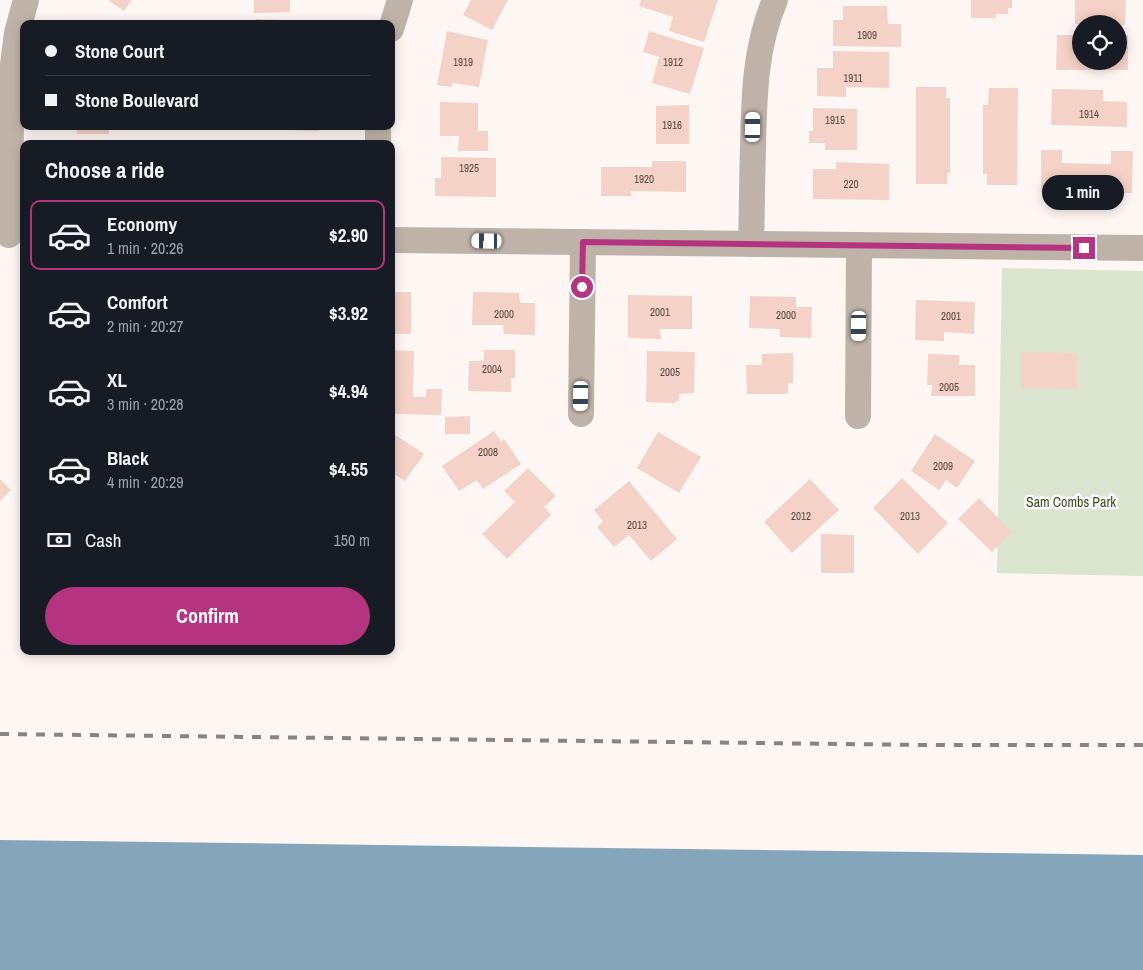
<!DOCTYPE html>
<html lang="en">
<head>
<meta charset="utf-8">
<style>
  :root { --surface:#171b24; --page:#242831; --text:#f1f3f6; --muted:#9ea1a6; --line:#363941; --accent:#b4347f }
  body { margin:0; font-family:"Archivo Narrow",sans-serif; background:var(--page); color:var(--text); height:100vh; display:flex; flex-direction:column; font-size:19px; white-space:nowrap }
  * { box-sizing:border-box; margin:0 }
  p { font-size:16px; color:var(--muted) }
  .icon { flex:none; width:28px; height:28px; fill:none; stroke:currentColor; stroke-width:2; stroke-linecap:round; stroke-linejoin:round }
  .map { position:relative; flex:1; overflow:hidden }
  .panel { position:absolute; left:20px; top:140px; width:375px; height:515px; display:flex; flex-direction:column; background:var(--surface); border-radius:10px; box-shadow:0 2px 12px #0003 }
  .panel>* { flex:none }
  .banner { position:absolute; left:20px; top:20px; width:375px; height:110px; border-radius:10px; box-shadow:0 2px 12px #0003; display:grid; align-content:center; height:110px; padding:0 25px; background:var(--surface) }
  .buttons { position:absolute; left:1072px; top:15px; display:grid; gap:10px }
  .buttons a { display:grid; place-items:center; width:55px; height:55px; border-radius:50%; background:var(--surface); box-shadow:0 2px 12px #0003; font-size:25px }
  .end { position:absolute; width:22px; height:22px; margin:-11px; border:6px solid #b4347f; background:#fff; box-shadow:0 0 0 2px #fff }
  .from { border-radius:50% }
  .bubble { position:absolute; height:35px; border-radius:18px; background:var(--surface); box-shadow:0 2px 12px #0003; font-size:16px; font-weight:700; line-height:35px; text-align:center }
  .car { position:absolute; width:15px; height:30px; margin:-15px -8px; border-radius:6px; box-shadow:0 0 4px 1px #0007; background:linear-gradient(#fff 24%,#345 0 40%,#fff 0 76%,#345 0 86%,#fff 0) }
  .banner b { display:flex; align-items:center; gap:18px; height:48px; font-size:19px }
  .banner b+b { border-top:1px solid var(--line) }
  .banner i { width:12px; height:12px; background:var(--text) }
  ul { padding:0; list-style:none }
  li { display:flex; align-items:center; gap:15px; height:70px; margin:0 10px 8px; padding:0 15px; border:2px solid transparent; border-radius:10px }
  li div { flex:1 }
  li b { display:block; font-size:19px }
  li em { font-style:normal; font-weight:700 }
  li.on { border-color:var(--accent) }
  li>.icon { width:45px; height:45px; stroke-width:1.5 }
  h2 { padding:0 25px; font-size:22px; line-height:60px }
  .pay { display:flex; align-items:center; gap:12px; height:55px; padding:0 25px; font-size:19px }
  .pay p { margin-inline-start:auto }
  .button { display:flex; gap:10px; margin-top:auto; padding:10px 25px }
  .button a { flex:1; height:58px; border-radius:30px; background:var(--accent); color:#fff; font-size:20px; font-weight:700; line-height:58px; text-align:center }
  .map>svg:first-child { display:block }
  .green { fill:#dae4cf }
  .water { fill:#85a5ba }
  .building { fill:#f5d2c7 }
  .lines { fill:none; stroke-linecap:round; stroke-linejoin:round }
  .minor { stroke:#bfb3a9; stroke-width:26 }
  .rail { stroke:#8c827e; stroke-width:4; stroke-dasharray:9 9; stroke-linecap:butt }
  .route { stroke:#b4347f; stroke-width:6 }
  .labels { text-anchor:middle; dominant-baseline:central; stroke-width:5; stroke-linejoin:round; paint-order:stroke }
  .number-label { font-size:11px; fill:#58463f }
  .park-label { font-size:14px; fill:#3a4d1b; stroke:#fff }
</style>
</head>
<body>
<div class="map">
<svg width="1143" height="970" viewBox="0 0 1143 970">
  <rect width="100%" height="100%" fill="#fdf6f3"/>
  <path class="green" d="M1002,268L1143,271V576L997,573Z"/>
  <path class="water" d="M0,840L1143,855V970H0Z"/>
  <g class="building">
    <path d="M108,0H132L124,11Z"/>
    <path d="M254,0H290V12L254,13Z"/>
    <path d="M471,0H508L492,30L463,15Z"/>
    <path d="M641,0H718L704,42L669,31L673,17L639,6Z"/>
    <path d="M971,0H1012V8H1008V14H996V18H971Z"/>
    <path d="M1075,0H1126L1125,25H1119V24H1075Z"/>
    <path d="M843,6H887L888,24H901V47L833,46V20H843Z"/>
    <path d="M256,19L330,22V24H256Z"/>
    <path d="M447,31L488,40L479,87L452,83V87L437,85Z"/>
    <path d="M649,31L704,48L690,94L652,83L659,57L643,52Z"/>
    <path d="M1057,35H1081V61H1119V35H1128V70H1056Z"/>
    <path d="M833,51L889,52V88L846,87V97L817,96V68H833Z"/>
    <path d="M916,87H946V98H950V173H947V184H916Z"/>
    <path d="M989,88H1018L1017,185H987V174H983V105H988Z"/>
    <path d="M1052,89L1103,90V101L1127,102V127L1051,125Z"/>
    <path d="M440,102L478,103V131H488V151H458L459,136H440Z"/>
    <path d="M689,105V144H656V106Z"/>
    <path d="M813,108L857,109V150H825V143H809V131H813Z"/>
    <rect x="77" y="126" width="32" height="8"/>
    <path d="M289,126H319V131L288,130Z"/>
    <rect x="254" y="140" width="45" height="4"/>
    <path d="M1041,150H1062V163L1111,164V151H1133L1132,193L1041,192Z"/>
    <path d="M441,157L496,158V197L435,196V178H441Z"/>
    <path d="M652,161H686V192L631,191V196H601V167H652Z"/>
    <path d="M836,162L889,164V200L813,199V169H836Z"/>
    <rect x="391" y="292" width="20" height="42"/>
    <path d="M473,292L519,293L520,303H535V335L504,334L503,325H472Z"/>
    <path d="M628,295L692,296V329H660L661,339L628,338Z"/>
    <path d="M750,296L796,297V307H812L811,338L780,337V329L749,328Z"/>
    <path d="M916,300L975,302L974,334L944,332V341L915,340Z"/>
    <path d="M391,350L414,351L413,397H426V389H442L441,415L394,414L395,391L391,390Z"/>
    <path d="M484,350H515V378H511V392L468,391L469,361H484Z"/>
    <path d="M647,351L695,352L694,393L679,394V401H675V403L646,402Z"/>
    <path d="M1021,352L1077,353V389L1021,388Z"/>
    <path d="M793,353V383H788V394H747L746,365H762V354Z"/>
    <path d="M928,354L959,355V365H975V396H931L932,385H927Z"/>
    <path d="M470,416V434H445V417Z"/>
    <path d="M494,431L501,441L504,439L521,464L483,489L477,480L459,491L442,466Z"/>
    <path d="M391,432L424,454L405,481L391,472Z"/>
    <path d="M658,432L701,457L679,493L637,468Z"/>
    <path d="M935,434L975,461L957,488L946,480L939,490L911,471Z"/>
    <path d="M528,468L556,496L544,507L551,515L507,559L482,534L515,502L504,491Z"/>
    <path d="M902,478L948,523L918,554L873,508Z"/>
    <path d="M0,479L11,490L0,501Z"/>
    <path d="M810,479L839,510L792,553L764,522Z"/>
    <path d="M629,481L677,539L651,561L629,535L614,547L597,527L603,522L594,510Z"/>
    <path d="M979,498L1012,532L992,552L958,519Z"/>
    <path d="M821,534L854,535V573H821Z"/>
  </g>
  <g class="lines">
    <g class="minor">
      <path d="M391,29L400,0"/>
      <path d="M378,126V144"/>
      <path d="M9,235L12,73L17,33L26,0"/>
      <path d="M391,240L1143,248"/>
      <path d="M751,244C752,212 752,179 753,147C754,97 755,47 775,0"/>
      <path d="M581,414L583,242"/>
      <path d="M858,416L859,245"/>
    </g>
    <path class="rail" d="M0,734L926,745H1143"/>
  </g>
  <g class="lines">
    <path class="route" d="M582,287L583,242L1084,248"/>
  </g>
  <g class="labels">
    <g class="number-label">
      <text x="867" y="35">1909</text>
      <text x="463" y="62">1919</text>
      <text x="673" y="62">1912</text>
      <text x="853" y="78">1911</text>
      <text x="1089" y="114">1914</text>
      <text x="835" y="120">1915</text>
      <text x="672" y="125">1916</text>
      <text x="469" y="168">1925</text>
      <text x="644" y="179">1920</text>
      <text x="851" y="184">220</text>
      <text x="660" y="312">2001</text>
      <text x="504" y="314">2000</text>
      <text x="786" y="315">2000</text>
      <text x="951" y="316">2001</text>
      <text x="492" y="369">2004</text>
      <text x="670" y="372">2005</text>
      <text x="949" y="387">2005</text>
      <text x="488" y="452">2008</text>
      <text x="943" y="466">2009</text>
      <text x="801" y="516">2012</text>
      <text x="910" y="516">2013</text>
      <text x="637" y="525">2013</text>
    </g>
    <g class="park-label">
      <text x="1071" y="502">Sam Combs Park</text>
    </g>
  </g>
</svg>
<div class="buttons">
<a><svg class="icon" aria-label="locate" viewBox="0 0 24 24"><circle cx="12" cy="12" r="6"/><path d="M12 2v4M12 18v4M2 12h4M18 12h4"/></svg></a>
</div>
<i class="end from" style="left:582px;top:287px"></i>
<i class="end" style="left:1084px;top:248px"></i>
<div class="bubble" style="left:1042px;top:175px;width:82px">1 min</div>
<i class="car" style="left:753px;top:127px;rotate:1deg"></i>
<i class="car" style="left:487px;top:241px;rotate:271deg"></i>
<i class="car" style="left:859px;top:326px;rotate:181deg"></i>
<i class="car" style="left:581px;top:396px;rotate:181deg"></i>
<div class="banner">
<b><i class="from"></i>Stone Court</b>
<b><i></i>Stone Boulevard</b>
</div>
<section class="panel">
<h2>Choose a ride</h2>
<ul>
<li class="on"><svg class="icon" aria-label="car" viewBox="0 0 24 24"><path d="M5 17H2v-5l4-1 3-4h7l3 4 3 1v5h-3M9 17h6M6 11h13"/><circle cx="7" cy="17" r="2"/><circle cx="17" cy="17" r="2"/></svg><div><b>Economy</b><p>1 min · 20:26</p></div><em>$2.90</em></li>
<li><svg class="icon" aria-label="car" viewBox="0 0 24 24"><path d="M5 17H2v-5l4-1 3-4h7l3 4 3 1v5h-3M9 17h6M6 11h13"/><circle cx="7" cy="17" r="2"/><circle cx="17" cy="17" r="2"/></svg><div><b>Comfort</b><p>2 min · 20:27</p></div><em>$3.92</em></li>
<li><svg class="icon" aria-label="car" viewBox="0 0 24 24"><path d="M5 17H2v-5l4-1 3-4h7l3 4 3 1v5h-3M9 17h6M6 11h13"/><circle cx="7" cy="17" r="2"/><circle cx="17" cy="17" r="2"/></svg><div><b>XL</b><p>3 min · 20:28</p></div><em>$4.94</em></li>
<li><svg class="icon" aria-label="car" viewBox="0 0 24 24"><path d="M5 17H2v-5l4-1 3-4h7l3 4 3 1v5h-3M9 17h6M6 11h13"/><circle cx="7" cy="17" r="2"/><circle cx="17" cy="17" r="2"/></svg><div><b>Black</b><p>4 min · 20:29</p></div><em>$4.55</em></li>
</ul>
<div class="pay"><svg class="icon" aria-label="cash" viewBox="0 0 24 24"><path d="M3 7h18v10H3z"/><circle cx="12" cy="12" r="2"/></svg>Cash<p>150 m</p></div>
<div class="button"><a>Confirm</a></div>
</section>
</div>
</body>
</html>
